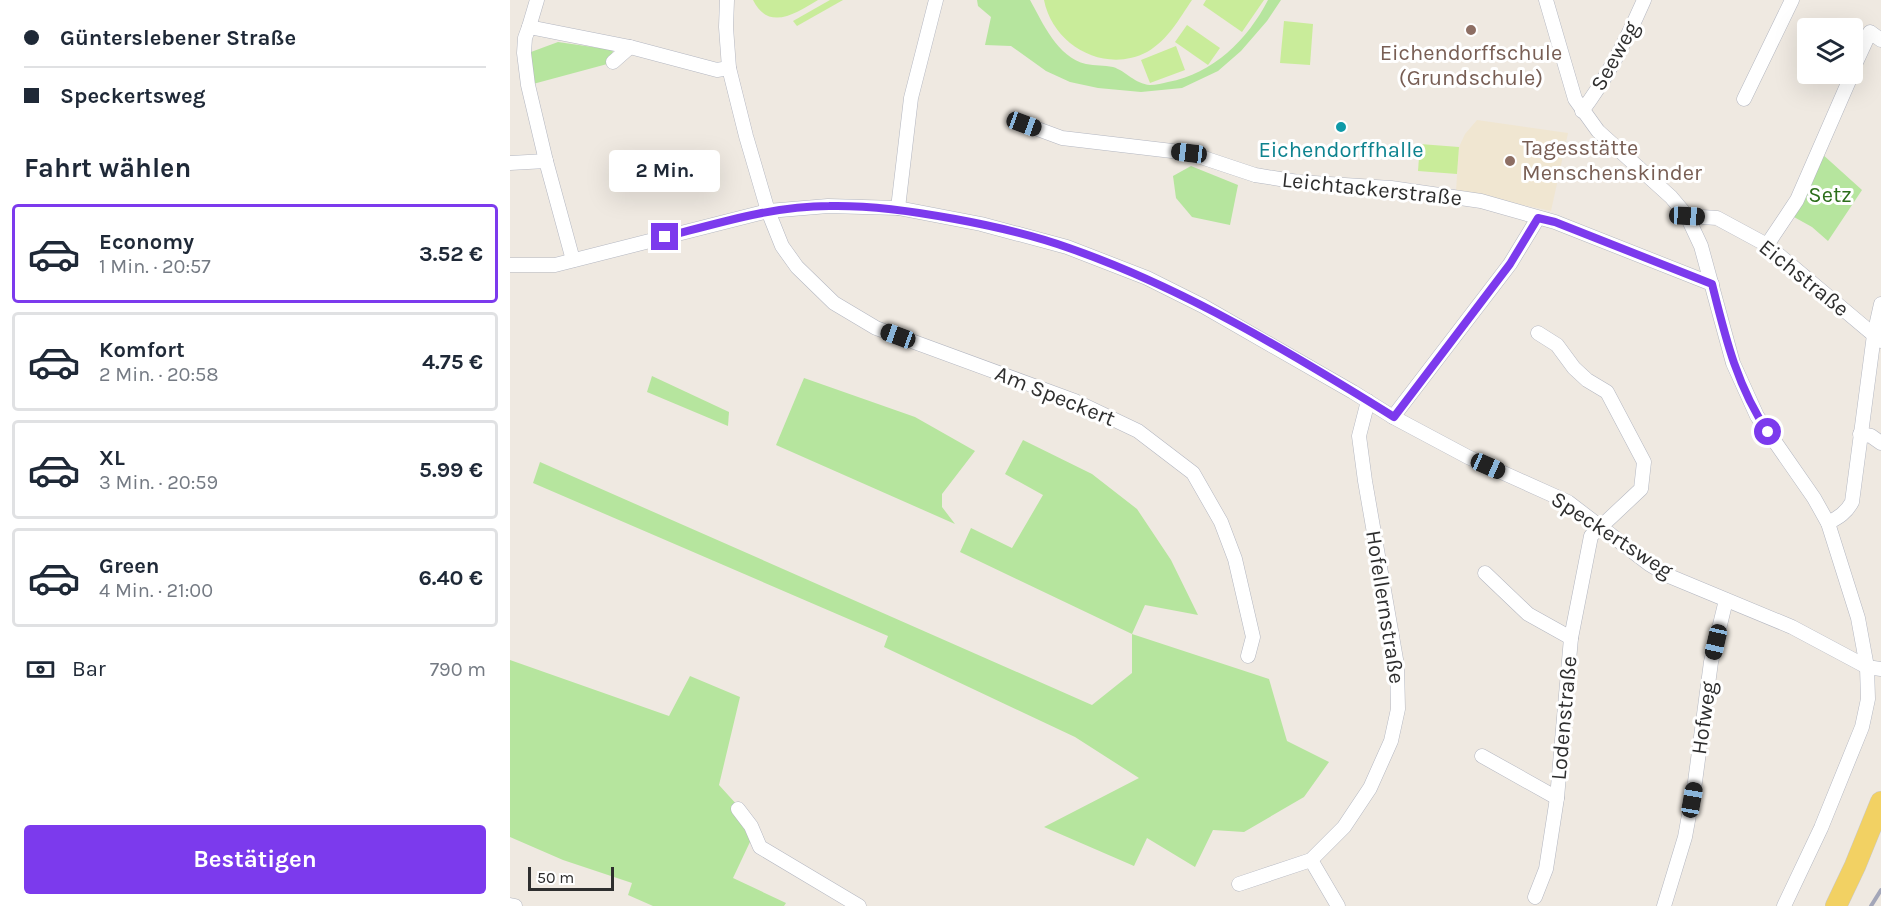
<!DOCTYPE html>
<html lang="de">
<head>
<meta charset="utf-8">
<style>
  :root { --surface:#fff; --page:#f6f6f7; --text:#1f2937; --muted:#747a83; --line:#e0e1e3; --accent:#7c3aed }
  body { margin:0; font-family:Karla,sans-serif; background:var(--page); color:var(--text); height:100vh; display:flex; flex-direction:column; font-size:22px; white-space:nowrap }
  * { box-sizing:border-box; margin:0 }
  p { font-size:20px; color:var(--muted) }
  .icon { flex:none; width:33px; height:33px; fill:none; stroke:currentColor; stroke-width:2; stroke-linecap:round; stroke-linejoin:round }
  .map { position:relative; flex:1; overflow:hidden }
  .side { display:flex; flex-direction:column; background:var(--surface); width:510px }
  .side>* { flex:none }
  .top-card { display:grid; align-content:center; height:132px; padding:0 24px; background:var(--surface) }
  .buttons { position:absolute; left:1287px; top:18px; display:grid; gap:12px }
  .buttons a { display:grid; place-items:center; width:66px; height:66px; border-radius:6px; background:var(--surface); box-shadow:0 6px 24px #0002; font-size:30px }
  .scale { position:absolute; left:18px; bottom:15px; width:86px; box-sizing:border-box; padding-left:6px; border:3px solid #2e2e2e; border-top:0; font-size:16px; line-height:21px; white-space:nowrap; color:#2e2e2e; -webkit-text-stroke:4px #fff; paint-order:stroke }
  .end { position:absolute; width:27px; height:27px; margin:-14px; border:8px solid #7c3aed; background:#fff; box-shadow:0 0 0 3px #fff }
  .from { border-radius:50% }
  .bubble { position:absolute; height:42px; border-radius:6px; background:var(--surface); box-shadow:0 6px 24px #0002; font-size:20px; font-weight:700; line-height:42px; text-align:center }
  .car { position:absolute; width:18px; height:36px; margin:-18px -9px; border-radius:8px; box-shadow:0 0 4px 2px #0007; background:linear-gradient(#222 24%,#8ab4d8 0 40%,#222 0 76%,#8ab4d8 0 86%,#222 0) }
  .top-card b { display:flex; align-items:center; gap:21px; height:57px; font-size:22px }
  .top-card b+b { border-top:2px solid var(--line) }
  .top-card i { width:15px; height:15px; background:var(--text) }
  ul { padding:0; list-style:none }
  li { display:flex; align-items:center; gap:18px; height:99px; margin:0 12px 9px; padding:0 12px; border:3px solid var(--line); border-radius:6px }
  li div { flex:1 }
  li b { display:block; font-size:22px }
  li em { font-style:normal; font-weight:700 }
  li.active { border-color:var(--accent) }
  li>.icon { width:54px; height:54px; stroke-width:1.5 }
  h2 { padding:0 24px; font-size:27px; line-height:72px }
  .pay { display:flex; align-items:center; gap:15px; height:66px; padding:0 24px; font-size:22px }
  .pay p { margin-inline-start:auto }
  .primary-button { display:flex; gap:12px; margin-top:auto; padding:12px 24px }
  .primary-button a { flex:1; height:69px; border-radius:6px; background:var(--accent); color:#fff; font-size:24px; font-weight:700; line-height:69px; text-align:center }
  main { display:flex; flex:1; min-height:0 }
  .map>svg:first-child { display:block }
  .education { fill:#f0e6d1 }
  .green { fill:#b6e59e }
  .pitch { fill:#c9ec9a }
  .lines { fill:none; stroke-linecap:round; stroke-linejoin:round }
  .minor-casing { stroke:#b4b7c1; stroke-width:15 }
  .primary-casing { stroke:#c9c9c9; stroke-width:22 }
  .minor { stroke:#fff; stroke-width:14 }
  .primary { stroke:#f2d163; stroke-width:21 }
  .rail { stroke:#a3a6b8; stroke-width:4 }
  .route { stroke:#7c3aed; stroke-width:8 }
  .education-dot { fill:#8d6e63; stroke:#fff; stroke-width:2 }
  .culture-dot { fill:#0f9aa8; stroke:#fff; stroke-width:2 }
  .labels { text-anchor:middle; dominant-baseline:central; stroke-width:6; stroke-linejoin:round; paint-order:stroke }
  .education-label { font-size:22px; fill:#785e54; stroke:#fff }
  .street-label { font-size:22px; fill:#2e2e2e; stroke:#fff }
  .culture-label { font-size:22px; fill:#0d838f; stroke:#fff }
  .park-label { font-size:22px; fill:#2c6e1b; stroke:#fff }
</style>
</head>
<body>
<main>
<section class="side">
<div class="top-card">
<b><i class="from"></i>Günterslebener Straße</b>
<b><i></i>Speckertsweg</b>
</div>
<h2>Fahrt wählen</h2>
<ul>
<li class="active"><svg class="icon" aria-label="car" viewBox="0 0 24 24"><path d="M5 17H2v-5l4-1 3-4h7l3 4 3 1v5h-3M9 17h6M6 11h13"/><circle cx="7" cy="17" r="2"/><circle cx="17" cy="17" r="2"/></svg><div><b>Economy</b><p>1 Min. · 20:57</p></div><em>3.52 €</em></li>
<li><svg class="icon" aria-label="car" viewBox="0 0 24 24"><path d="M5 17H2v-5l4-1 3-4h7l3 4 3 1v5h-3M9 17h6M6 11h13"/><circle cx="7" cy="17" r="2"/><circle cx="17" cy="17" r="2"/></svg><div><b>Komfort</b><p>2 Min. · 20:58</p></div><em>4.75 €</em></li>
<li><svg class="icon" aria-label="car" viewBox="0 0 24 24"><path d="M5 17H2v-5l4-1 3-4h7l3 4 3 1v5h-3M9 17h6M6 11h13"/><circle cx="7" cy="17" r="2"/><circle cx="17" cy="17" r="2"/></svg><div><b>XL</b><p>3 Min. · 20:59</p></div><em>5.99 €</em></li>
<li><svg class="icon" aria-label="car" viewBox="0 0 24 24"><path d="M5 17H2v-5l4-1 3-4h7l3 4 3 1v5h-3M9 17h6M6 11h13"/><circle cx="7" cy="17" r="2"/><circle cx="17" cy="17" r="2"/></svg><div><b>Green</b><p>4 Min. · 21:00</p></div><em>6.40 €</em></li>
</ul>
<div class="pay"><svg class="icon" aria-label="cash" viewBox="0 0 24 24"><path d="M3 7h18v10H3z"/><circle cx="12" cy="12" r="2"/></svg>Bar<p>790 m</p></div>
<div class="primary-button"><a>Bestätigen</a></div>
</section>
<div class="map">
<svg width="1371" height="906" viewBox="0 0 1371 906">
  <rect width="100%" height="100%" fill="#efe9e1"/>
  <path class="education" d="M967,120L1058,133L1041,211L946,191L949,147L955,134Z"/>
  <g class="green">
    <path d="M467,0H520C533,23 547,57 576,64C585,66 594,65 603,67C616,71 625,84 640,85C646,85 653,83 658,82C703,74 738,39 758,0H771L757,21L731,51L708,71L672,88L631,92L588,88L560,82L536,71L501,46L475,45L481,17L468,6Z"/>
    <path d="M48,42L103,50L101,63L23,84L21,52Z"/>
    <path d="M1311,153L1352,190L1318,241L1302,227L1284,217Z"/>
    <path d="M681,166L728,185L720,225L682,217L666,198L663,176Z"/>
    <path d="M142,376L219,412L218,426L137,392Z"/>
    <path d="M294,378L405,417L465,451L432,494V507L445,524L266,445Z"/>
    <path d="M513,440L582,474L627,509L661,560L688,615L635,605L622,634L759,679L777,741L819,762L794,797L734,832L703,830L685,867L637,838L624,866L534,827L629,778L565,737L374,647L378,636L23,483L30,462L582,705L622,673V634L450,552L461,528L502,548L533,495L495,474Z"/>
    <path d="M0,660L159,716L180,676L230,697L209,785L247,827L223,878L276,903L274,906H143L118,895L122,883L53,860L0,837Z"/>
  </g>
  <g class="pitch">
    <path d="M243,0H308C286,13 259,32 243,0Z"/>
    <path d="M320,0H333L287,26L283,21Z"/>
    <path d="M534,0H682C669,19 658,40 637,52C595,74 543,46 534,0Z"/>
    <path d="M696,0H754L732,32L693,5Z"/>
    <path d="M774,21L803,24L800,65L770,63Z"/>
    <path d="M677,25L710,48L698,65L665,42Z"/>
    <path d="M666,46L675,70L640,83L631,60Z"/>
    <path d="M910,144L949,147L947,174L908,171Z"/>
  </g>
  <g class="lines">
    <g class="minor-casing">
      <g id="minor">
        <path d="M217,0L216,27L219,68L236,136L258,211L272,246L287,267L324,303L366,328L565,401L628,431L683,473L711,522L725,559L743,637L738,656"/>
        <path d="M1036,0L1065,99L1088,131L1161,197L1177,216L1191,246L1223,363L1247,416L1304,498L1318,523L1348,618L1357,667L1358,699L1352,727L1311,828L1274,906"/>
        <path d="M19,27L27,0"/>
        <path d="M103,62L120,47"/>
        <path d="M1342,71L1360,32L1371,40"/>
        <path d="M1234,99L1282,0"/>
        <path d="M1072,111C1098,77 1117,39 1134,0"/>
        <path d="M514,124L552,138L679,153L745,175L788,182L881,188L971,201L1045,222L1202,284"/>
        <path d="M0,163L36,161"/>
        <path d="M388,208L401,98L426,0"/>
        <path d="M1177,216L1207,218L1257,245L1371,341"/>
        <path d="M1257,245L1287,200L1342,74"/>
        <path d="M63,260L36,161L18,85L14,53L15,38L19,27L120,47L207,70L219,68"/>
        <path d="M0,265H45L258,211L318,206L388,208L471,224L557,247L637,278L693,306L843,392L883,417L958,457L1058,502L1139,564L1159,576L1282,627L1357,667L1371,669"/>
        <path d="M883,417L1000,264L1028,218"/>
        <path d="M1350,434L1361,436L1371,443"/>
        <path d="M1318,523C1329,517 1336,513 1342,502L1364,335L1371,304"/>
        <path d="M975,573L1018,614L1061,638"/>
        <path d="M972,756L1047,798"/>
        <path d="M228,809L241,826L250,847L349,906"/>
        <path d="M801,860L828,906"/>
        <path d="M729,884L801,860L834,827L860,788L881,741L888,709L887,665L855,481L849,436L858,401"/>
        <path d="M1025,897L1036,869L1047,798L1061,638L1081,536L1131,489L1134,462L1097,392L1077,380L1064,368L1047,345L1028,333"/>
        <path d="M0,905L5,906"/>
        <path d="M1154,906L1175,837L1185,782L1201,662L1216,600"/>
      </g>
    </g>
    <g class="primary-casing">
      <path id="primary" d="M1326,906L1345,866L1371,802"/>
    </g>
    <use href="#minor" class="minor"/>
    <use href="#primary" class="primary"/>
    <path class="rail" d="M1361,906L1371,890"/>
  </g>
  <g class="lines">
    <path class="route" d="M155,237C209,223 263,206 319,206C362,205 403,211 445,219C483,226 523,235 559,248C674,288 781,353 884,417L1000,264L1028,218L1045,222L1202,284C1215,336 1227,387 1258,432"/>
  </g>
  <g class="education-dot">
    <circle cx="961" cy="30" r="6"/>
    <circle cx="1000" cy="161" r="6"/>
  </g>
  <circle class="culture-dot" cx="831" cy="127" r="6"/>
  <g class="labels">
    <g class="education-label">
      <text x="961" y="53">Eichendorffschule<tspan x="961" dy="25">(Grundschule)</tspan></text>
      <text x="1012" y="148" text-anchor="start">Tagesstätte<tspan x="1012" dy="25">Menschenskinder</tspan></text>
    </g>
    <g class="street-label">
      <text transform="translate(1105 56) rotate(-61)">Seeweg</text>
      <text transform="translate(862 189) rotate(6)">Leichtackerstraße</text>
      <text transform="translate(1294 278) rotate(39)">Eichstraße</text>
      <text transform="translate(545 396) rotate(22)">Am Speckert</text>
      <text transform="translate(1102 535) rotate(33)">Speckertsweg</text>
      <text transform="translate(875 607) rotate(81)">Hofellernstraße</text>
      <text transform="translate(1054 718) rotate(-85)">Lodenstraße</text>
      <text transform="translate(1194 718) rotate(-82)">Hofweg</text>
    </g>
    <g class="culture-label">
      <text x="831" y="150">Eichendorffhalle</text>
    </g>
    <g class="park-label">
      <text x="1320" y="195">Setz</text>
    </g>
  </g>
</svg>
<div class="buttons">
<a><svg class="icon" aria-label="layers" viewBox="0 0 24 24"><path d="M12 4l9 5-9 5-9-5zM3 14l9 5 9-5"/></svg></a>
</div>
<div class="scale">50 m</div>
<i class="end from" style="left:1258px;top:432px"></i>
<i class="end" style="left:155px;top:237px"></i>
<div class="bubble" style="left:99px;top:150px;width:111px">2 Min.</div>
<i class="car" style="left:514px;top:124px;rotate:110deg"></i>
<i class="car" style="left:679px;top:153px;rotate:277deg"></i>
<i class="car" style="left:1177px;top:216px;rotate:93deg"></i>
<i class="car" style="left:388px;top:336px;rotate:290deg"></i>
<i class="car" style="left:978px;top:466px;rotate:114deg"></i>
<i class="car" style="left:1206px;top:642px;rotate:193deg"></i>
<i class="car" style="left:1182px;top:800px;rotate:10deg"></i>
</div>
</main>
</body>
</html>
